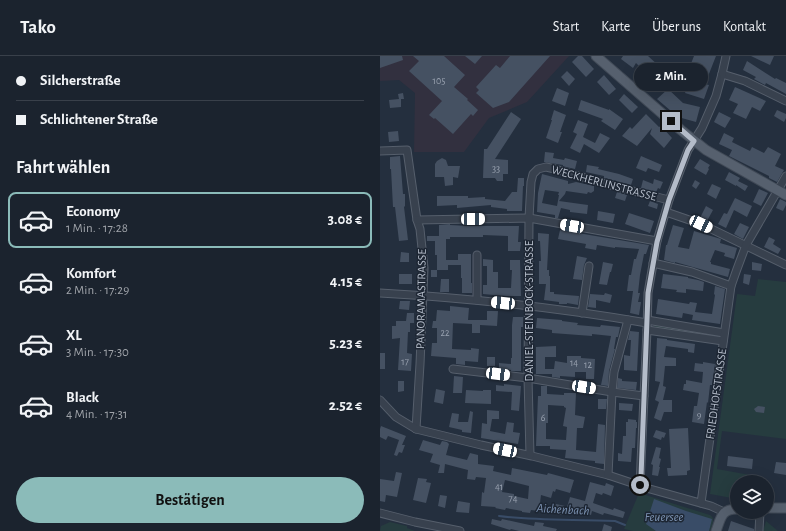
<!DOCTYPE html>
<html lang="de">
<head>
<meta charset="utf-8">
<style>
  :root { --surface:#1b232e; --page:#242b36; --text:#f1f3f6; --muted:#a0a4aa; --line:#39404a; --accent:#8bbbb9 }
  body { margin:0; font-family:"Alegreya Sans",sans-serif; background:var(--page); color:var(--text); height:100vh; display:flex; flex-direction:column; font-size:15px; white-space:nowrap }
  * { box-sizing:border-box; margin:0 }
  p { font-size:13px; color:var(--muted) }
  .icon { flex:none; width:22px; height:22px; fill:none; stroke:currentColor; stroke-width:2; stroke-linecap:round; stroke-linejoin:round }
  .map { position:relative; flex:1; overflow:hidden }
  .drawer { display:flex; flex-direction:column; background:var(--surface); width:380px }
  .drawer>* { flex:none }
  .top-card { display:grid; align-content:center; height:88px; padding:0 16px; background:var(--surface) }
  .buttons { position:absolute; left:350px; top:419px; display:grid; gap:8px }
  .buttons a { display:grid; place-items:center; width:44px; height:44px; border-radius:50%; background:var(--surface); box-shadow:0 4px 16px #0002,0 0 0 1px var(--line); font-size:20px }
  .end { position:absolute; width:18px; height:18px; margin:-9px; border:5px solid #b4bcc9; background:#111; box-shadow:0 0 0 2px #111 }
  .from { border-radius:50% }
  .bubble { position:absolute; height:28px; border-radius:14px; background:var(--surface); box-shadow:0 4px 16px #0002,0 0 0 1px var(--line); font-size:13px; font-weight:700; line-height:28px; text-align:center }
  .car { position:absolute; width:12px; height:24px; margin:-12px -6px; border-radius:5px; box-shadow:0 0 3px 1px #0007; background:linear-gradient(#fff 24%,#345 0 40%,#fff 0 76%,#345 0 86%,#fff 0) }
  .top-card b { display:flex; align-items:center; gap:14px; height:38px; font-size:15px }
  .top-card b+b { border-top:1px solid var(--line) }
  .top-card i { width:10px; height:10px; background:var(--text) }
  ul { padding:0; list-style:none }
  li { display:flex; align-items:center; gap:12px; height:56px; margin:0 8px 6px; padding:0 8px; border:2px solid transparent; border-radius:8px }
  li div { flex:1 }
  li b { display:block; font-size:15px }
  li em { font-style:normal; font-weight:700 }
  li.selected { border-color:var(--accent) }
  li>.icon { width:36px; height:36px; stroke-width:1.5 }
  h2 { padding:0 16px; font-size:18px; line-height:48px }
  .primary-button { display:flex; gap:8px; margin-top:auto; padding:8px 16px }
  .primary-button a { flex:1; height:46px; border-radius:24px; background:var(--accent); color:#111; font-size:16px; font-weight:700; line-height:46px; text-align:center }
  header { display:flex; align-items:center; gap:24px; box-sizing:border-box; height:56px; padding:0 20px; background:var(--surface); border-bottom:1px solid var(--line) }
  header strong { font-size:19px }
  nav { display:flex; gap:22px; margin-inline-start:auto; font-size:14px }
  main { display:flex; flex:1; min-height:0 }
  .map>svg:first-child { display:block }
  .medical { fill:#32303f }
  .green { fill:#263c3f }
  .water { fill:#394c67 }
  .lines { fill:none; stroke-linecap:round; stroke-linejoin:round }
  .stream { stroke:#394c67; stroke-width:2 }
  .building { fill:#455162; fill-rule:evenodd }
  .minor-casing { stroke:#565f6c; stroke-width:9 }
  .major-casing { stroke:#414a57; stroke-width:11 }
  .minor { stroke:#38414e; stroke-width:7 }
  .major { stroke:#56606e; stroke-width:9 }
  .route { stroke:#b4bcc9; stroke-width:5 }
  .labels { text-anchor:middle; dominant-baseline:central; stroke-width:3; stroke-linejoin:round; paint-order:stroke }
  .number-label { font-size:10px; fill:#98a1af }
  .street-label { font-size:12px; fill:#b4bcc9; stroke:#1d2633 }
  .water-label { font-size:13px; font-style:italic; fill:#7c92b1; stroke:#1d2633 }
</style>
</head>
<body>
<header>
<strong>Tako</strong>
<nav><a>Start</a><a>Karte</a><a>Über uns</a><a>Kontakt</a></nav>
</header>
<main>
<section class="drawer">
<div class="top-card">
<b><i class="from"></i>Silcherstraße</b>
<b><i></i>Schlichtener Straße</b>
</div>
<h2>Fahrt wählen</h2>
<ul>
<li class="selected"><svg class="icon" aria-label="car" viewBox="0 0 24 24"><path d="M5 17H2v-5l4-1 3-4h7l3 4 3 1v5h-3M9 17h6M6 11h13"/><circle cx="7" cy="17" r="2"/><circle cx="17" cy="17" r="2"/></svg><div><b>Economy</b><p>1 Min. · 17:28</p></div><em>3.08 €</em></li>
<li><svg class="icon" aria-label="car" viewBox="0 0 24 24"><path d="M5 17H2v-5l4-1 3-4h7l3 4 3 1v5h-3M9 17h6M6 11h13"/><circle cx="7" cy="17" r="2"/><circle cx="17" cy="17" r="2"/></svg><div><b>Komfort</b><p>2 Min. · 17:29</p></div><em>4.15 €</em></li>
<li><svg class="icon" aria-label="car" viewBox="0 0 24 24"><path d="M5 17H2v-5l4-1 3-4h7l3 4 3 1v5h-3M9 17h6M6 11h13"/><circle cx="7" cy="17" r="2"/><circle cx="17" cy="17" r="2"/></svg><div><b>XL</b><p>3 Min. · 17:30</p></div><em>5.23 €</em></li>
<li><svg class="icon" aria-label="car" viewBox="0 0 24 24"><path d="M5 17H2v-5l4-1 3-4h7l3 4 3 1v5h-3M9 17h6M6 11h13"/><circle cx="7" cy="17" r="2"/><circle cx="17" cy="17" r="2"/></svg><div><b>Black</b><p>4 Min. · 17:31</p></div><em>2.52 €</em></li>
</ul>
<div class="primary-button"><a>Bestätigen</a></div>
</section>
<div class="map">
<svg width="406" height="475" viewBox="0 0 406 475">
  <rect width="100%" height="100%" fill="#242f3e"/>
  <path class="medical" d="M0,0H189L147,46L109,62L84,96H34L35,37L19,24L0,25Z"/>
  <g class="green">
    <path d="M378,223L406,226V383L342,375L337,413L381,421L380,426H357V443L330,438L357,238L375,240Z"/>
    <path d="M274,268L340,279L338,281L275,271L273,269Z"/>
    <path d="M259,437L330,459C336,463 332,469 330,475H253L244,473Z"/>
    <path d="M386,465L398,475H383Z"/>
    <path d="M10,466L14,467L27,470V472L35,475H0L1,470Z"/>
  </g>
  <path class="water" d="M274,443L306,455L332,463L329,475H276L266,468Z"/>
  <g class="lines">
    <path class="stream" d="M119,460C158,465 196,463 235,465L245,469"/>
  </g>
  <g class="building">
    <path d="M0,0H22L23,4L0,12Z"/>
    <path d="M33,0H64L85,19L74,31L88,43L87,44L98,54L93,60L91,58L73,78L55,62L54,63L49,59L62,45L29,15L39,5Z"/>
    <path d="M85,0H102L95,8Z"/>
    <path d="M130,0H170L129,46L113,52L96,37L99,34L96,31L116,9L120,12Z"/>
    <path d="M198,0H202L214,13L206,21L192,6Z"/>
    <path d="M243,0H268L279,10L274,14L283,22L276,30L266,22L269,18L261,10L260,11L256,7L253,12L241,3Z"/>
    <path d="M314,0H336L325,28L329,29L324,43L305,37L312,16L308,15Z"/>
    <path d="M371,0H394L390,9Z"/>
    <path d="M367,5L395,23L396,22L406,27V38L386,27L385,29L374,23L376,21L363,14Z"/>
    <path d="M187,15L195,23L189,30L181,21Z"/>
    <path d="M224,19L236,33L229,39L217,26Z"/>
    <path d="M355,31L386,45L380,55L372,51L366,63L353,57L358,48L349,44Z"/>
    <path d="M177,32L189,37L185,50L172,45Z"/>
    <path d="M288,33L303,47L320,51L316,66L298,61L277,43Z"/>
    <path d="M23,37L24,43H20H21V51L10,52L9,44L19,43L18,38Z"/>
    <path d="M244,38L258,51L252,57L239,44Z"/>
    <path d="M201,44L229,54V53L243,63L235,74L221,65L223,63L198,54Z"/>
    <path d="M174,54L186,59L180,76H182L178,87L166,82L172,64H171Z"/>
    <path d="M397,54L406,58V62L404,66L394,60Z"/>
    <path d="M131,56L141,63L115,103L128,104V118H123V125H117L115,122H103L104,93H107Z"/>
    <path d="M339,56L351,62L345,72L334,66Z"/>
    <path d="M266,58L279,71L281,70L292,82L284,92L270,78L272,72L257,90L242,80L250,71L252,73Z"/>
    <path d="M198,64L208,68L203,81L215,87L220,77L230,82L219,97L204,88L200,97L190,92L197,78L193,76Z"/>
    <path d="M18,75L19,85L9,86L8,76Z"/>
    <path d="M344,77L354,82L352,86L370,95L372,91L384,97L388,91L401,98L395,110L404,114L397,126L389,122V120L349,100L352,94L339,88Z"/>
    <path d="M165,96L174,97L173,102L184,104L185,102L197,105L195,113L186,111L183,110V109L164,106Z"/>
    <path d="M20,100L23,138H25V150L24,151L28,184L19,185L15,151H13L11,113H10V101Z"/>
    <path d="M261,100L282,109L279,116L268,112L266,116L256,112Z"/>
    <path d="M62,102L66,104L68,110H80L78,122L73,121V129L65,130L64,121H55V108L57,105Z"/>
    <path d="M320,103L330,109L328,112L329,113L326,119L314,112Z"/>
    <path d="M207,109L219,111L218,113L239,118L253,123L251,129L236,125L224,122V120L206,116Z"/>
    <path d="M349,116L360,122L358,125L368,130L365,135L356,129V130L345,124Z"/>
    <path d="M162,118L188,125V128L196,126L214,130V135L211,137L208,136L207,138L186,135L185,138L179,145L208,149L207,158L190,156V154L181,152L178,162H175V159L157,156L158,137ZM165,134L179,136L178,139H179L177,150L162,147Z"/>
    <path d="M138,122H144V130H143L142,155H127V153L111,151V149L77,152V149L57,150V140H88V142L105,141V143L125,145L132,136H137Z"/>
    <path d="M274,123L283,126L280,133L278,132L276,136L261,132L263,124L273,128Z"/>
    <path d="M315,124L320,127L316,133L312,130Z"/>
    <path d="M332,128L341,132L336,143L327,138Z"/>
    <path d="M379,133L388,137L381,150L373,146Z"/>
    <path d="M237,136L247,139L245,145L235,142Z"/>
    <path d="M355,142L372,150L367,161L354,154L346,172L338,168L344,157L347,158Z"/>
    <path d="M400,143L406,146V149L403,155L396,152Z"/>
    <path d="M270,145L278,148L277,153L268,150Z"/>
    <path d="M326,150L333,154L327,165L320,162Z"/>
    <path d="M218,155L235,158L233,167L217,164Z"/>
    <path d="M249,157L274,165L270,177L245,168Z"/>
    <path d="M360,167L369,171L363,183L354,178Z"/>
    <path d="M70,168V169L88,170H139L138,186H141L140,195H128V180L103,179V181H70V183H66V204H78V198H91V227H92V237H82V222H81V209H68V214H57V199H55V185H47V180H59V169Z"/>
    <path d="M293,169L304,172L298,191L309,193L314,175L341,183L340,187L357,192L354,203L344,200L345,197L335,194L330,206H331V208L350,213L348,221L295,206V207L284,204L286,189H287Z"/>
    <path d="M180,174L269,189L266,198H264L260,219L258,237H260L258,246H261L259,259L250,257L253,235H247L249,219H251L254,203H256L259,193L235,191V192L217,189L216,194L205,192L206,188L178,183Z"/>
    <path d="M158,177L169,178L167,214H169V220H170V236H174V238L199,240L198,249L187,247V248H179V246L164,244L166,228H159V205H161L160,185H158Z"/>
    <path d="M389,181L395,184L393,188L401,193L398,198L384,191Z"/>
    <path d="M21,196L29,197V206H20Z"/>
    <path d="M197,200L207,202L204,209L202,224L193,223Z"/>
    <path d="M103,203L113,204V216H118V232H131L132,214H130V204H140L141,240H126L103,238V229H107V210H103Z"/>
    <path d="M223,206L233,208L231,216H230L227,229L219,228Z"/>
    <path d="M372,206L382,208L381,215L372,214Z"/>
    <rect x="51" y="214" width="6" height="7"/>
    <rect x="19" y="218" width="13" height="10"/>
    <path d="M283,218L308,221V222L318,224L324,226L323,235L306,233V237L296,236L297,234L281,232Z"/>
    <path d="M364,218L371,219L369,229L363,227Z"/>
    <path d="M61,223H69V236H60Z"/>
    <path d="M335,230L345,233L340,268L312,264L313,259L303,257L302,262L276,258L278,243L309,248L310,246L317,247L315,256L332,258L335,239L334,238Z"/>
    <path d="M225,237L232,239L230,247L216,244V252L208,251L210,238L224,239Z"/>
    <path d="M20,245H30L29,254L19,253Z"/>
    <path d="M70,250L89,252L88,264H107V255H118L117,270L100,269V277H92V268L73,267L72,293L91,294V292L99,293L98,306L85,305V309L76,308V302L51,300L52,287H57V272H52L53,265H56L57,254L70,255Z"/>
    <path d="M27,257H34V267H30V276H28L27,297L32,298L31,315L18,314L20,282L12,283V270H16V265H26Z"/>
    <path d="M133,261H143V271H141V315H131V314L119,313V307L131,308V302H132V269Z"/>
    <path d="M157,262L182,264V265L198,267L197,269L220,271L221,269L240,271L238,281H236L234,293H235L229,315L228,330L221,329L231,280L212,278V280L172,277V274L156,272Z"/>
    <path d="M250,275L259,276L257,315L244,314V299L250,300L251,284H248Z"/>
    <path d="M277,282L287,283V284L315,288L314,297L308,296V293L286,290L284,301L296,302V310H285L283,330L286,331L283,344H292V356H284L281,365L274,362L279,346L275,344L280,326L275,325Z"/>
    <path d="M176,290V301H165V313H174L175,305L187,307V300H201V302L215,303L214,323H206V316H195V321L180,320V322L172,321V318H156V291Z"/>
    <rect x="0" y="297" width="5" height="16"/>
    <rect x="107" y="301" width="8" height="9"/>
    <path d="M323,306L335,308L332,329H330L328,347L327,346L324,368L312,366L314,350H317L319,337L303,334L304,328H306V324L322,327L323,316L314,315L315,307L323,308Z"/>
    <path d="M74,320L83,321L82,337H73Z"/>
    <path d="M238,322L242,323V325L257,326L256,334L237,332Z"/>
    <path d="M18,325H24V335L18,336Z"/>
    <path d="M124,328L141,330L139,355L131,354L132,336L116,335V329L124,330Z"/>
    <path d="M161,330H167V338L184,339V337H196L195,359L205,361L203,372H197L196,394L216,396L218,368L225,369L224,408L215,407V405L185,402L186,394L170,393V390H156L158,340H161ZM168,349L184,350V351L186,352L183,370L187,371L186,384L166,383V367H168Z"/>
    <path d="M56,333L65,335L63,348L54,346Z"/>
    <path d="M86,334L103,335V334H111V348L85,347Z"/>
    <path d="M218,343H227L226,353H218Z"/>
    <path d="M239,347L253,348L252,355L239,354Z"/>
    <path d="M378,350L385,351L384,357L376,356L374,353Z"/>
    <path d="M107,354L119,355V363H112L110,375L125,378L127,366L134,367L133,376L140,377L138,388L101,382L102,367L107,368Z"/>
    <path d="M90,355L93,356L91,377L82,376V374L69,371L72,357L79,358L78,366H88Z"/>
    <path d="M248,363L256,364V366H257V372H256L255,392H252L251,406L238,405V397L242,398L243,380H246V366H248Z"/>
    <path d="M1,370L26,380L22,389H25L22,397L19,396L17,400L14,399L19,384L8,380L6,384L0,381V373Z"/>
    <path d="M308,372L310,414L307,415V419L288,420L287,412H291L289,373Z"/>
    <path d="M276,374L286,377L284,382L282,381L281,384L273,381Z"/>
    <path d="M43,384L60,389L62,385L67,386L69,388L66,399L87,404L90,397L98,399V408L114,410L113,415L131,419L132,412L167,419L168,417L194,424L190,437L176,433L175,436L173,435L171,442L161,439L159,455L151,454L150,457L142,456V455L126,452L125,454L115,452L116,451L101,450L102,436L104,437L106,422L96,421L95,424L87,423L88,414L65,408L64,417H58L60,409L50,406L53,398L39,394ZM125,424L149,430L148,443L134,440V438L122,436Z"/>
    <path d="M276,391L281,392L279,402L281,403L279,411H280L278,420L272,419L273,409L271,408Z"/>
    <path d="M348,400L373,403L372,413L347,410Z"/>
    <path d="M396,406L406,407V419L394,417Z"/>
    <path d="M16,416L22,417L17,441L6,439L5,446L0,445V423L14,425Z"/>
    <path d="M38,422L47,423L46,426L51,427L46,447L33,444Z"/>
    <path d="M210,426L225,430L226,427L234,430L231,440L223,437L222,439L216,437L213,447L233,454L234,452L245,456L243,462L224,457L223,459L212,455L211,459L187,451L190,441L205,445Z"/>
    <path d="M60,439L67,440L65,452L58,450Z"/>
    <path d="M78,445L90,447L89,457L76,456Z"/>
    <path d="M176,448L185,450L182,459L173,457Z"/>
    <path d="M112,463L121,465L122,463L154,470L155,466L164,467L163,470L177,473L176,475H139L131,473L130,474L111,468Z"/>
    <path d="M351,465L374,473V475H348Z"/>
    <path d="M224,468L232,471L231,475H222Z"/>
  </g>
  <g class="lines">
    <g class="minor-casing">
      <g id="minor">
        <path d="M342,18L365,25L406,45"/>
        <path d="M0,95L27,94L37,164L40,173L44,212L40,308L36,373"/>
        <path d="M286,156L321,168L406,209"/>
        <path d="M37,164L149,162L277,185"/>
        <path d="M273,207L312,216L351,230"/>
        <path d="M0,237C89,242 179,252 267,267"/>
        <path d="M97,244V199"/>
        <path d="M202,257L209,210"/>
        <path d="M267,264L344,277"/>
        <path d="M267,274L343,285"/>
        <path d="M73,313L148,322L232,336L264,340"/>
        <path d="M0,344L16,361L36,373L101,389L152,400L228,419L270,433L331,450L344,456"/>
        <path d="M150,399L148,322L149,162L151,126L153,118L158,113L166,111L175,113L237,131L289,144"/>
        <path d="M228,419L232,336L234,316L248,264"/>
        <path d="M260,429L267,274L268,237L277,185L289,144L308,94L322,72L336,40L342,18L346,0"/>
        <path d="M321,447L351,230L357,213L366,189L406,120"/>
        <path d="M0,457L35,466L80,475"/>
        <path d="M379,475L380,456"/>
      </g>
    </g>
    <g class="major-casing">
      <g id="major">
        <path d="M216,0L301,74L326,94L406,139"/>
        <path d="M387,452H406"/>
        <path d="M336,475C341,462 341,453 357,453"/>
      </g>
    </g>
    <use href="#minor" class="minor"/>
    <use href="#major" class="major"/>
  </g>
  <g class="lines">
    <path class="route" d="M260,429L261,421L268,237L277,186L289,144L308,94L314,85L291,65"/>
  </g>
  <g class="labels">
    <g class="number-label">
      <text x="59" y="25">105</text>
      <text x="116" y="113">33</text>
      <text x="65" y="277">22</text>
      <text x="25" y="306">17</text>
      <text x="194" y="307">14</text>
      <text x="208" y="309">12</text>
      <text x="319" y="359">9</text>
      <text x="163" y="362">6</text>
      <text x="119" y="431">41</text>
      <text x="133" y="443">74</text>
    </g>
    <g class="street-label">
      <text transform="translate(224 127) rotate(15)">WECKHERLINSTRASSE</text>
      <text transform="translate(41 243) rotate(-89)">PANORAMASTRASSE</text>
      <text transform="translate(149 255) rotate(-90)">DANIEL-STEINBOCK-STRASSE</text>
      <text transform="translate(336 338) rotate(-82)">FRIEDHOFSTRASSE</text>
    </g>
    <g class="water-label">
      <text transform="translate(183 454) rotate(3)">Aichenbach</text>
      <text x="284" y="461">Feuersee</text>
    </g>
  </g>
</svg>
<div class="buttons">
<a><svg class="icon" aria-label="layers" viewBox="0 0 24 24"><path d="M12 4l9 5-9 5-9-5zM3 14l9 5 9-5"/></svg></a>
</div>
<i class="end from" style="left:260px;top:429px"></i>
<i class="end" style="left:291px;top:65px"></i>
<div class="bubble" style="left:254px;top:7px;width:74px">2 Min.</div>
<i class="car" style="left:93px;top:163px;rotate:89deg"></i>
<i class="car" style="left:321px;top:168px;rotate:115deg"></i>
<i class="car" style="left:192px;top:170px;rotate:280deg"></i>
<i class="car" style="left:123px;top:247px;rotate:276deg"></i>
<i class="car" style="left:118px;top:318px;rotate:97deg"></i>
<i class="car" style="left:204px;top:331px;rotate:99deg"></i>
<i class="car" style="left:125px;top:394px;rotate:282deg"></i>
</div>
</main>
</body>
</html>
